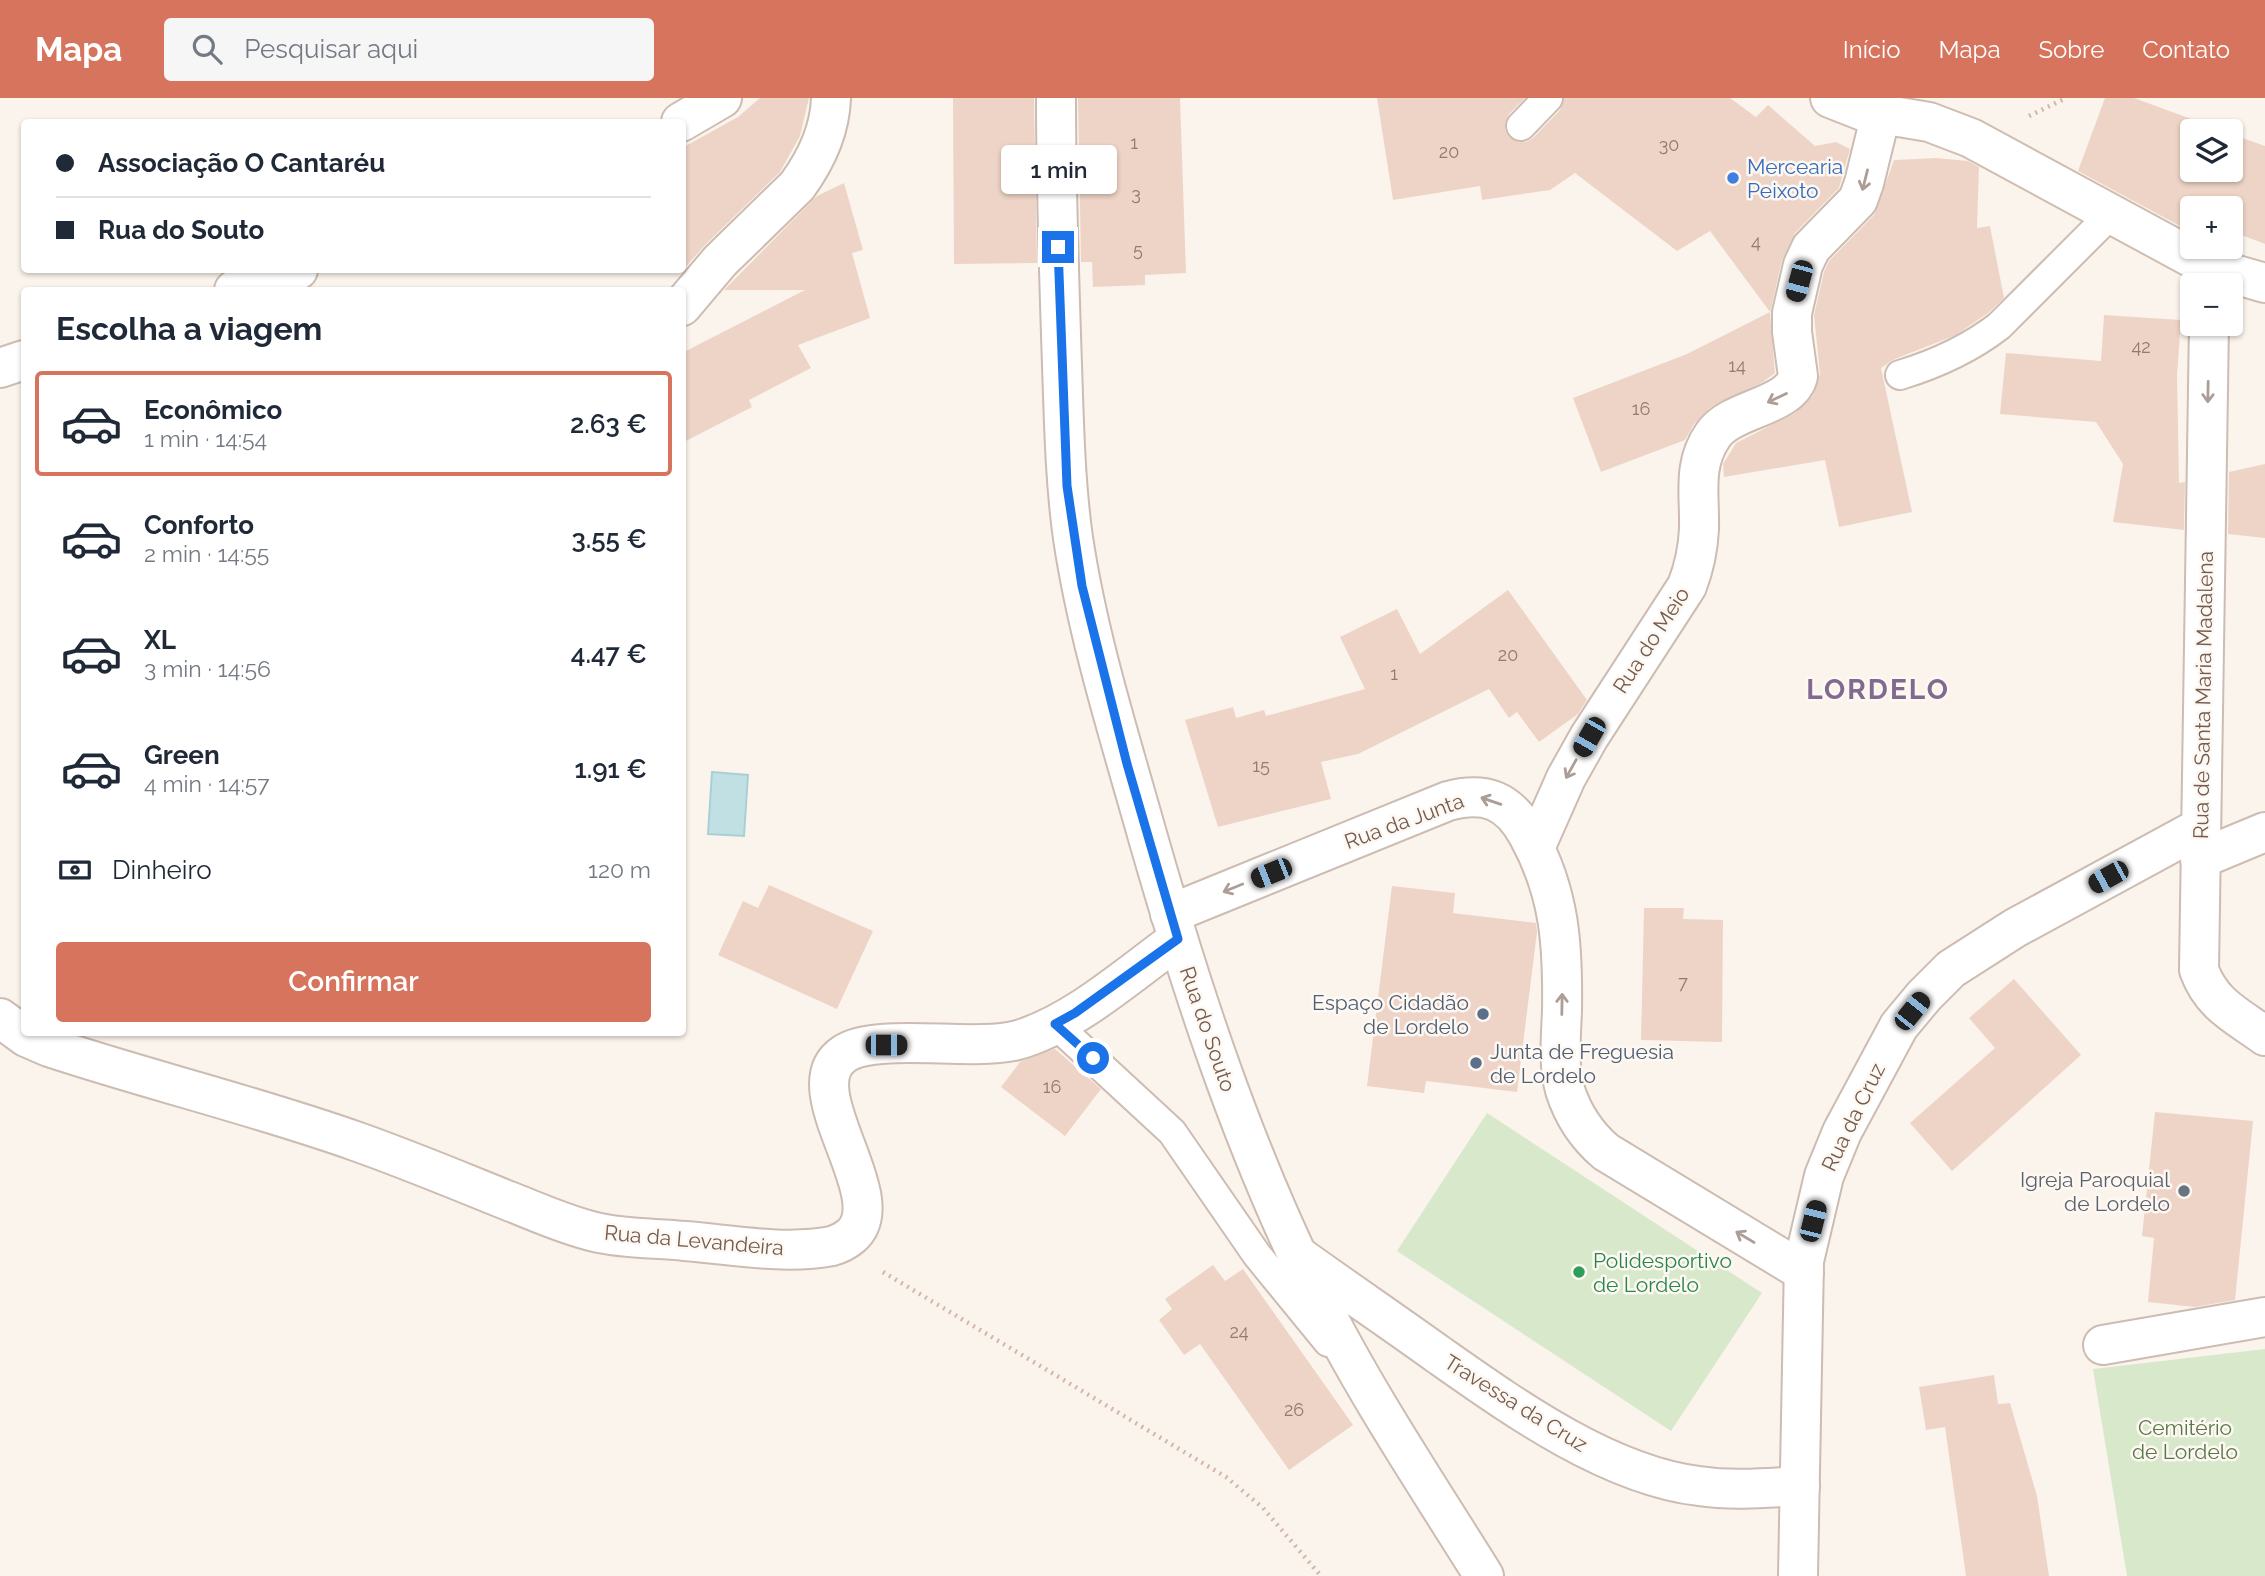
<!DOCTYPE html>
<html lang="pt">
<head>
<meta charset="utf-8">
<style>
  :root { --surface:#fff; --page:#f6f6f7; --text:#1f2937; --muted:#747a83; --line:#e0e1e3; --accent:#d7745e }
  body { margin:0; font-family:Raleway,sans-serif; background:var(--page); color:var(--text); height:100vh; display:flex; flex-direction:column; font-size:26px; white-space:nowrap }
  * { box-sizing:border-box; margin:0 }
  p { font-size:23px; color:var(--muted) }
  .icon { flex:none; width:38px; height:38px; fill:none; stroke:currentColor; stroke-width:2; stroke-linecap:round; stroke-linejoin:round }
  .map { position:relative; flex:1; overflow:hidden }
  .sheet { position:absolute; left:21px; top:189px; width:665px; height:749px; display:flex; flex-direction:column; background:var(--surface); border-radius:7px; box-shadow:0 2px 5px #0004 }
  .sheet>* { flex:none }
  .top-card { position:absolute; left:21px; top:21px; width:665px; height:154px; border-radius:7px; box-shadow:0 2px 5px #0004; display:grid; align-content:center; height:154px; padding:0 35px; background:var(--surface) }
  .controls { position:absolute; left:2180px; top:21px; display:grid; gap:14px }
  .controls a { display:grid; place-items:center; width:63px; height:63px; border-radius:7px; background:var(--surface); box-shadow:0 2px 5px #0004; font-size:35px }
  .end { position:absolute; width:32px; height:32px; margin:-16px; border:9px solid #1a73e8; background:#fff; box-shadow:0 0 0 4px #fff }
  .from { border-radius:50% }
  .bubble { position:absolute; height:49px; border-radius:7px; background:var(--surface); box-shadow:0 2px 5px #0004; font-size:23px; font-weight:600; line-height:49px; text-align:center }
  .car { position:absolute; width:21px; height:42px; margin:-21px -10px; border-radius:9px; box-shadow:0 0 5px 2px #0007; background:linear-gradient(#222 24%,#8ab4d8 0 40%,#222 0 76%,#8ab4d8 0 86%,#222 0) }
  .top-card b { display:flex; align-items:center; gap:24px; height:66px; font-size:26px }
  .top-card b+b { border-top:2px solid var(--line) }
  .top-card i { width:18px; height:18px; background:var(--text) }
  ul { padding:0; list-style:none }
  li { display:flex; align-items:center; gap:21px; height:105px; margin:0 14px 10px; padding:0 21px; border:4px solid transparent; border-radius:7px }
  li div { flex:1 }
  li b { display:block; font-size:26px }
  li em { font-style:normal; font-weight:600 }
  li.active { border-color:var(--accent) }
  li>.icon { width:63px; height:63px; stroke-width:1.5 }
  h2 { padding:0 35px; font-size:32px; line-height:84px }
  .pay { display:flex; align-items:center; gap:18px; height:77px; padding:0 35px; font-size:26px }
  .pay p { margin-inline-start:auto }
  .action { display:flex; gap:14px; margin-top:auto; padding:14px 35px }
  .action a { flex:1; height:80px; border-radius:7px; background:var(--accent); color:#fff; font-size:28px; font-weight:600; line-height:80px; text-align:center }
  header { display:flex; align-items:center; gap:42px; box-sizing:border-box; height:98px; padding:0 35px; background:var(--accent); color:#fff }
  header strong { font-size:33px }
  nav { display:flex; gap:38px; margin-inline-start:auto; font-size:24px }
  .search { width:490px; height:63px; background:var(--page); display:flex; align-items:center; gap:18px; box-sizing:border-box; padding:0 24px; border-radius:7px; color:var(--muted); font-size:26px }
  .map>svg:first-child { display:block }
  .green { fill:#d8e8cb }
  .water { fill:#c1e0e3; stroke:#a9cfd4; stroke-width:2 }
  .building { fill:#eed4c6 }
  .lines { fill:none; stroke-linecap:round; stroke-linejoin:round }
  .service-casing { stroke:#ccbcb2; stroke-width:32 }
  .minor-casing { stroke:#ccbcb2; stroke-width:42 }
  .secondary-casing { stroke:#cfbdb0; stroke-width:42 }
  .path { stroke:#d3b7a8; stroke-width:4.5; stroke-dasharray:2 5; stroke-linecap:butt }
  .service { stroke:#fff; stroke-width:28 }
  .minor { stroke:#fff; stroke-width:38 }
  .secondary { stroke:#fff; stroke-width:38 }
  .oneway { stroke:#ac9d96 }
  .route { stroke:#1a73e8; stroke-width:9 }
  .shop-dot { fill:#3f7fe0; stroke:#fef8f2; stroke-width:2.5 }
  .service-dot { fill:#5c6f8a; stroke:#fef8f2; stroke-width:2.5 }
  .worship-dot { fill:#6b7280; stroke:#fef8f2; stroke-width:2.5 }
  .leisure-dot { fill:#2e9e5b; stroke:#fef8f2; stroke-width:2.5 }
  .labels { text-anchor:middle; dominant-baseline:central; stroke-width:5; stroke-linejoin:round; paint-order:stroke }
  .number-label { font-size:18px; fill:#927a6e }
  .shop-label { font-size:21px; fill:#366cbe; stroke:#fef8f2; text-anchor:start }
  .street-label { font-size:21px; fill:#745c50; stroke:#fef8f2 }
  .service-label { font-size:21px; fill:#4e5e75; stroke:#fef8f2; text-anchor:end }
  .worship-label { font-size:21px; fill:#5b616d; stroke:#fef8f2; text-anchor:end }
  .leisure-label { font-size:21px; fill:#27864d; stroke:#fef8f2; text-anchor:start }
  .park-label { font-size:21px; fill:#59784a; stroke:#fef8f2 }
  .district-label { font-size:28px; font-weight:bold; letter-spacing:2px; fill:#81698f; stroke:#fef8f2 }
</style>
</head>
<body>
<header>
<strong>Mapa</strong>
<div class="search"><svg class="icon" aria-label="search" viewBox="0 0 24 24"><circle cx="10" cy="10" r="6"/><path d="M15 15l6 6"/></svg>Pesquisar aqui</div>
<nav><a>Início</a><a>Mapa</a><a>Sobre</a><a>Contato</a></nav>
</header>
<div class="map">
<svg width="2265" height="1478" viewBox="0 0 2265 1478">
  <rect width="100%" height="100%" fill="#fbf4ec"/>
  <g class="green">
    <path d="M1487,1015L1762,1195L1671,1333L1397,1153Z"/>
    <path d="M2265,1251V1478H2127L2093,1271Z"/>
  </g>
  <path class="water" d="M712,674L748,677L744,738L708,736Z"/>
  <g class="building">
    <path d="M760,0H809L800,38L780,74L705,147L682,173V50L738,19Z"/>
    <path d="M953,0H1034L1037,165L954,166Z"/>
    <path d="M1078,0H1180L1186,175L1145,177V187L1093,189L1092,164H1081Z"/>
    <path d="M1377,0H1525L1509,16L1505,25V32L1509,39L1518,44H1526L1533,40L1560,12L1564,0H1730L1756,19L1768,7L1815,48L1836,44L1850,51L1839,90L1795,135L1782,162L1770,215L1775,275L1763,284L1710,310L1694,326L1685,342L1601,374L1573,300L1687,256L1770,214L1710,133L1677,153L1575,75L1550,92L1482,102L1480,88L1393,102Z"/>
    <path d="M2105,0H2134L2224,33H2193V72H2231V36L2265,48V146L2231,133V110H2193V135L2078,73Z"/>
    <path d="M1936,60L1968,63L1979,69L1977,130L1990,128L2004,200L1988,215L1956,237L1895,261L1881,270L1912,414L1839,429L1825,362L1724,379L1723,366L1736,345L1795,315L1813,298L1820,276L1814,217L1824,174L1829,163L1874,117L1894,62Z"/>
    <path d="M844,85L863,152L852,155L870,220L798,247L811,270L749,302L752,309L682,345V255L805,192H724L817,98Z"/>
    <path d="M2104,217L2181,222L2177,278L2179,385L2185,384L2184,432L2113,424L2123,366L2096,324L2000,316L2006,255L2101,263Z"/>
    <path d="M2265,366V440L2228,436L2229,374Z"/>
    <path d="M1508,492L1587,602L1578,616L1539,644L1517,614L1509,620L1489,591L1358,656L1321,664L1331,701L1218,729L1185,622L1233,609L1236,620L1264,612L1266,618L1365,591L1340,539L1397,511L1420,556Z"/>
    <path d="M769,787L873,833L837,911L718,857L743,803L758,810Z"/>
    <path d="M1392,788L1455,795L1453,815L1536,825L1537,834L1517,994L1426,983L1424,995L1367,988Z"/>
    <path d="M1644,810H1684L1683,821L1723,822L1722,944L1641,942Z"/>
    <path d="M2014,881L2081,957L1952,1073L1910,1025L1995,950L1969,920Z"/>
    <path d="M1055,951L1101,991L1065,1038L1001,989L1020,964Z"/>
    <path d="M2155,1014L2253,1023L2235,1202L2195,1209L2148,1204L2154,1140L2142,1138Z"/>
    <path d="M1213,1167L1225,1183L1243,1171L1353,1327L1289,1372L1200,1246L1184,1257L1159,1222L1172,1211L1165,1201Z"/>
    <path d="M1994,1277L1998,1306L2010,1305L2037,1398L2049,1478H1966L1945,1329L1926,1332L1919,1289Z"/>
  </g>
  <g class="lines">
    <g class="service-casing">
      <g id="service">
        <path d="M1521,28L1548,0"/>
        <path d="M1900,277C1936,266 1968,252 1999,228L2111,116"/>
        <path d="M1055,926L1172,1034L1257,1157L1328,1244"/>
      </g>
    </g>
    <g class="minor-casing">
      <g id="minor">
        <path d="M1056,0C1056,89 1059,178 1062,267C1064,325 1065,383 1073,440C1087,533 1115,624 1141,715C1187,878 1239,1041 1315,1194C1364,1293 1426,1385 1484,1478"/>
        <path d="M681,24L722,0"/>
        <path d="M234,192L298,172"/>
        <path d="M682,208L720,163L797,88C816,62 830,32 831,0"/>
        <path d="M2209,226L2199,872C2212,907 2236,917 2265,938"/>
        <path d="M0,270L24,262"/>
        <path d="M1535,750L1566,680L1589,639L1687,488C1694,470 1698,451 1699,431C1700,397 1692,367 1713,337C1731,310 1791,309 1798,278L1792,234V215L1803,167L1811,150L1858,102L1864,85L1881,16"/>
        <path d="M2200,761L2265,734"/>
        <path d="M1170,816L1448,703C1485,693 1509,702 1528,737C1560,795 1563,847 1562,912C1561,939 1558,967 1565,992C1573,1017 1586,1037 1606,1054L1804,1174"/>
        <path d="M0,920L26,939L49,949C152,983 257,1008 358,1044C409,1062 459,1083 509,1103C537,1114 565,1127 595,1134C624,1141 655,1140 685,1143C733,1147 785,1157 832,1148C839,1146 845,1143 851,1138C896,1100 792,991 844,956C876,934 974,954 1018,942C1074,926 1131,875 1178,841"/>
        <path d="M1300,1159C1346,1192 1393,1224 1439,1257C1513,1309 1608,1377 1699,1388C1732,1393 1766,1390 1800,1388"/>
        <path d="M2103,1247L2265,1219"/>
        <path d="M1798,1478L1804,1163L1824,1078L1842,1034L1899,928L1924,898L1951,871L2015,830L2201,729"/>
      </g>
    </g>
    <g class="secondary-casing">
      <path id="secondary" d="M1830,0L1863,13L1929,24L1971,40L2209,169L2265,185"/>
    </g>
    <g class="path">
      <path d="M2029,18L2066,0"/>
      <path d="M883,1174L1226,1379L1263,1410L1321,1478"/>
    </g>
    <use href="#service" class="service"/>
    <use href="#minor" class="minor"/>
    <use href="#secondary" class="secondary"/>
  </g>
  <defs><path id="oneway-shaft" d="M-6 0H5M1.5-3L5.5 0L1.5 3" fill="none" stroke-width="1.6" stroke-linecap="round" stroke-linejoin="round" transform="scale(1.75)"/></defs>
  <g class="oneway">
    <use href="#oneway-shaft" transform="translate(1865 82) rotate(104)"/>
    <use href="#oneway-shaft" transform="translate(2208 294) rotate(91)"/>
    <use href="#oneway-shaft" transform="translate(1777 300) rotate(154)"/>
    <use href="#oneway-shaft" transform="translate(1571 671) rotate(119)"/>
    <use href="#oneway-shaft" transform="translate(1491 703) rotate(-161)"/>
    <use href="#oneway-shaft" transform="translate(1233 790) rotate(158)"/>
    <use href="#oneway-shaft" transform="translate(1562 906) rotate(-89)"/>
    <use href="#oneway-shaft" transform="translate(1745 1139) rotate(-149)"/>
  </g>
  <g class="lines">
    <path class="route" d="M1058,149L1067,388L1082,488L1127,666L1178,841L1075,915L1055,926L1093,960"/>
  </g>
  <circle class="shop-dot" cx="1733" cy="80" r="7"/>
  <g class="service-dot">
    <circle cx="1483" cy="916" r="7"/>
    <circle cx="1476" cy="965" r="7"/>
  </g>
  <circle class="worship-dot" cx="2184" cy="1093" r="7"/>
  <circle class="leisure-dot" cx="1579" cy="1174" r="7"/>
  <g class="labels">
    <g class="number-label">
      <text x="1134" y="44">1</text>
      <text x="1669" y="46">30</text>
      <text x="1449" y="53">20</text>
      <text x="1136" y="95">3</text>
      <text x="1756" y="143">4</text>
      <text x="1138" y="151">5</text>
      <text x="2141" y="248">42</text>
      <text x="1737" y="267">14</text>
      <text x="1641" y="310">16</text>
      <text x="1508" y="556">20</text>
      <text x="1394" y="575">1</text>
      <text x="1261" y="667">15</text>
      <text x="1683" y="884">7</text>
      <text x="1052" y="988">16</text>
      <text x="1239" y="1233">24</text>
      <text x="1294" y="1311">26</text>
    </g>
    <g class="shop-label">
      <text x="1747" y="68">Mercearia<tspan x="1747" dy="24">Peixoto</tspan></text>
    </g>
    <g class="street-label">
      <text transform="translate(1651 542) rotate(-57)">Rua do Meio</text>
      <text transform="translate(2203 597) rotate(-89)">Rua de Santa Maria Madalena</text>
      <text transform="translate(1404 723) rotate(-20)">Rua da Junta</text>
      <text transform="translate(1208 931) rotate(71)">Rua do Souto</text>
      <text transform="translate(1853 1019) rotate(-64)">Rua da Cruz</text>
      <text transform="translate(694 1142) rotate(5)">Rua da Levandeira</text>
      <text transform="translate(1516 1305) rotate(32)">Travessa da Cruz</text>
    </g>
    <g class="service-label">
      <text x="1469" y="904">Espaço Cidadão<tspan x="1469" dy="24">de Lordelo</tspan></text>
      <text x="1490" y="953" text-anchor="start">Junta de Freguesia<tspan x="1490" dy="24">de Lordelo</tspan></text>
    </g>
    <g class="worship-label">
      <text x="2170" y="1081">Igreja Paroquial<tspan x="2170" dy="24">de Lordelo</tspan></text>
    </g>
    <g class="leisure-label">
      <text x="1593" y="1162">Polidesportivo<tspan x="1593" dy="24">de Lordelo</tspan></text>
    </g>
    <g class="park-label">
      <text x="2185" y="1329">Cemitério<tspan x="2185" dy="24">de Lordelo</tspan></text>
    </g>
    <g class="district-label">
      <text x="1878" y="591">LORDELO</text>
    </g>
  </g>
</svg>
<div class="controls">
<a><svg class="icon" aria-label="layers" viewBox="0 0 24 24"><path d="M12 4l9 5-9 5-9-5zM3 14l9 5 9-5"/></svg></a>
<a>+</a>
<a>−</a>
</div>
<i class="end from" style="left:1093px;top:960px"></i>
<i class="end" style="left:1058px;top:149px"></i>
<div class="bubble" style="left:1001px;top:47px;width:116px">1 min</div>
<i class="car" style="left:1799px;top:183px;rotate:195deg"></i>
<i class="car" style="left:1589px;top:639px;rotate:210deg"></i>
<i class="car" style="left:1271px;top:775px;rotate:248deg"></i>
<i class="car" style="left:2108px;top:779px;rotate:241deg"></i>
<i class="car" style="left:1912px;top:913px;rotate:39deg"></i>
<i class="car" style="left:886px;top:947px;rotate:90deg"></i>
<i class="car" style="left:1813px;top:1123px;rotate:14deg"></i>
<div class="top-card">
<b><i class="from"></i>Associação O Cantaréu</b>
<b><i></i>Rua do Souto</b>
</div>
<section class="sheet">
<h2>Escolha a viagem</h2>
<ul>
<li class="active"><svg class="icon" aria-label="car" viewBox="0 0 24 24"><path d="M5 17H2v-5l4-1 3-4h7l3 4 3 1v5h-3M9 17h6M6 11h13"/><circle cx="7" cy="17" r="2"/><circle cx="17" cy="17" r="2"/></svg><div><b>Econômico</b><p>1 min · 14:54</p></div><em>2.63 €</em></li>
<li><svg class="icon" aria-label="car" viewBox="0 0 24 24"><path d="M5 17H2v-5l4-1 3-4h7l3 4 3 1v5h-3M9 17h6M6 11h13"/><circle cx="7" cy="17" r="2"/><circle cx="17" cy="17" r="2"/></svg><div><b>Conforto</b><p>2 min · 14:55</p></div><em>3.55 €</em></li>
<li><svg class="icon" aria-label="car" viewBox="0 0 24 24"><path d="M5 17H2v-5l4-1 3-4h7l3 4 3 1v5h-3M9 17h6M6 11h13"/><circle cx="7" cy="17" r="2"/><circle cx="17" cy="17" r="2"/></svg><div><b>XL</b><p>3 min · 14:56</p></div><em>4.47 €</em></li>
<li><svg class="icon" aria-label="car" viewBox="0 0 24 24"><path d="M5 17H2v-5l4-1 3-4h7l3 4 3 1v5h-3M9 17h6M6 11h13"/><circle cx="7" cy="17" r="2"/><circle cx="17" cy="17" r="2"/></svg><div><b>Green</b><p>4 min · 14:57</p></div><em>1.91 €</em></li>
</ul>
<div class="pay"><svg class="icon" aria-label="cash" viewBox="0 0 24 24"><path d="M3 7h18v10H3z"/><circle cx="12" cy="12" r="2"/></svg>Dinheiro<p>120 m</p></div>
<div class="action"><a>Confirmar</a></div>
</section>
</div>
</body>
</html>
